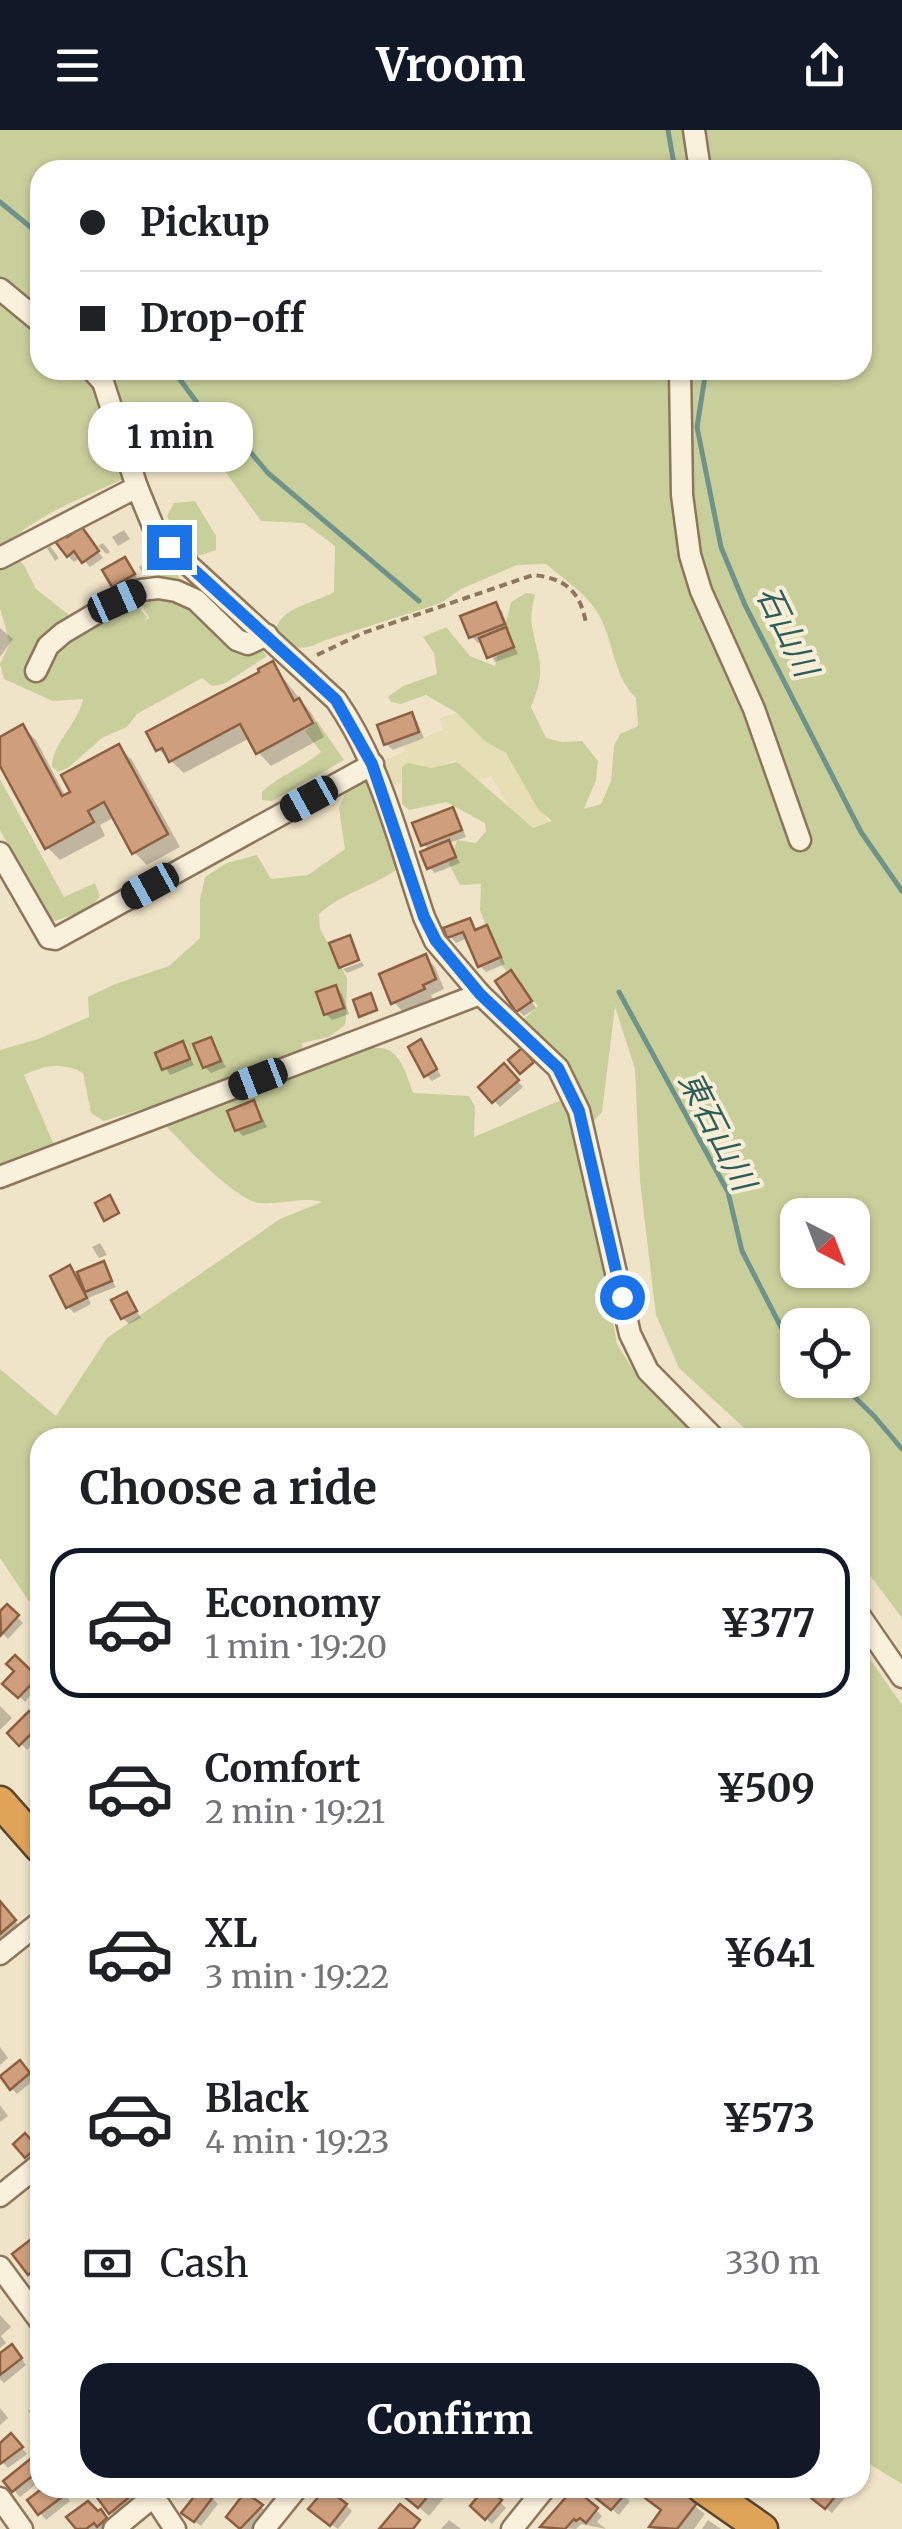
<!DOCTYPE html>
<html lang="en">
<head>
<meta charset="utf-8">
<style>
  :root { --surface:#fff; --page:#f6f6f6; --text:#202124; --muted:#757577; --line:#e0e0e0; --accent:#111827 }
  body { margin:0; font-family:Merriweather,"Noto Sans JP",serif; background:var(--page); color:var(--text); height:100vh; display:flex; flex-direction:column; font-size:38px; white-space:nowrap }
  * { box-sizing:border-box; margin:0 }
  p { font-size:32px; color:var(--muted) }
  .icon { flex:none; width:55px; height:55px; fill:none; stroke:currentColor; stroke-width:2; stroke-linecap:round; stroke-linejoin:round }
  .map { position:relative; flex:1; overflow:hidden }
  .panel { position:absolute; left:30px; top:1298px; width:840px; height:1070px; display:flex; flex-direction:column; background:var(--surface); border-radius:30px; box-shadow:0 2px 8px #0004 }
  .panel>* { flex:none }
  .hud { position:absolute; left:30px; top:30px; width:842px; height:220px; border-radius:30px; box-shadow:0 2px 8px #0004; display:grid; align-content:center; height:220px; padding:0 50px; background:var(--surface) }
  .needle { width:65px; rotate:138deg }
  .fabs { position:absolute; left:780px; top:1068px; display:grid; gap:20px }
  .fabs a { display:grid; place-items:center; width:90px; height:90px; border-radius:20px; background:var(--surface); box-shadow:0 2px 8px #0004; font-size:50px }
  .end { position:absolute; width:45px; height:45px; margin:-22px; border:12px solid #1a73e8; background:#fff; box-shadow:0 0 0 5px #fff }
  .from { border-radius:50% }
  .bubble { position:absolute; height:70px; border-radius:30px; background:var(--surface); box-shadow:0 2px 8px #0004; font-size:32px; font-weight:700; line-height:70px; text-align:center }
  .car { position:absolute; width:30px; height:60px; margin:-30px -15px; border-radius:12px; box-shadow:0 0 8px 2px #0007; background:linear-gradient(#222 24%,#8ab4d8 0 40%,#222 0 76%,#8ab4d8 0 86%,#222 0) }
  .hud b { display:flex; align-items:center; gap:35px; height:95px; font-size:38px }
  .hud b+b { border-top:2px solid var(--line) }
  .hud i { width:25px; height:25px; background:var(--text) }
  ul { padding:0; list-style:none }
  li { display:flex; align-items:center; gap:30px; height:150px; margin:0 20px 15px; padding:0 30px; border:5px solid transparent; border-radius:30px }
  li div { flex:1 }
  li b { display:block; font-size:38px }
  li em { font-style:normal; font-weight:700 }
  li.selected { border-color:var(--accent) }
  li>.icon { width:90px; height:90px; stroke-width:1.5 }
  h2 { padding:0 50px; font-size:45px; line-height:120px }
  .pay { display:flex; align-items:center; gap:25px; height:110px; padding:0 50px; font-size:38px }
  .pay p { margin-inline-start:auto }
  .cta { display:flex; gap:20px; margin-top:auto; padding:20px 50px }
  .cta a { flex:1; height:115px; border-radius:30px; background:var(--accent); color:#fff; font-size:40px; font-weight:700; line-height:115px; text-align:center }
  header { display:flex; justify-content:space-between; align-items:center; height:130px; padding:0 50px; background:var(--accent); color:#fff; font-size:45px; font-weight:700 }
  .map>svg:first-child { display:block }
  .farmland { fill:#e6deb5 }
  .green { fill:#c9cf9b; fill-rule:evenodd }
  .shadow { fill:#0003 }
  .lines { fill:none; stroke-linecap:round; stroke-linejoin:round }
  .stream { stroke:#6f938a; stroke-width:5 }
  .building { fill:#cf9f7d; stroke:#8d5f41; stroke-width:2.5 }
  .minor-casing { stroke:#8d765c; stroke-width:25 }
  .highway-casing { stroke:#5b4430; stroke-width:35 }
  .path { stroke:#8d765c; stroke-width:4; stroke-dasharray:8 5; stroke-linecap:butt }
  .minor { stroke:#faf1dc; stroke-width:20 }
  .highway { stroke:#e0a458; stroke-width:30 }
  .route { stroke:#1a73e8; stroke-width:12 }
  .labels { text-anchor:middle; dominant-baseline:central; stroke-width:8; stroke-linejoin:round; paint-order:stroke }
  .water-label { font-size:32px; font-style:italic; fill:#2f5d5a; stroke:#f7eed8 }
</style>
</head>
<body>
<header><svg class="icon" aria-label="menu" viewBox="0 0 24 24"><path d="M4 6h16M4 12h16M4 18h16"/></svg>Vroom<svg class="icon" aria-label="share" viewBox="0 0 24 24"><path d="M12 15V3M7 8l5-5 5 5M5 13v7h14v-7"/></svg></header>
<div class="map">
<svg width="902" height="2399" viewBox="0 0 902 2399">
  <rect width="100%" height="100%" fill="#f0e4c8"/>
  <path class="farmland" d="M461,581L512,626L550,695L532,702L515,689L492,646L474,652L461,642L455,630L392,657L382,631L405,622L403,616L443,600L440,588Z"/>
  <g class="green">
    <path d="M0,0H902V1488L860,1432V1308L754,1307L679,1238L656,1185L640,1051L635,939L615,877L602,982L593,992L585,991L526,902L523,890L538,876L502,836L480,780L481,754L460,755L449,734L457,710L476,713L486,701L485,693L446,672L409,680L402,674V637L408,633L432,638L457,632L533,698L552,691L538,679L506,623L486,612L457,583L426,565L401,574L391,572L388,567L403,556L437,544L434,523L423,507L446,497L470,526L495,536L511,472L526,463L535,464C533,474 530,486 532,496C539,534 547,538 531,577L546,608L562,612L582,611L598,631L596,650L584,679L601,674L611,651L614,616L620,604L638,596L636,568C610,542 615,505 593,476C581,460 561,447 546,434L517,435L461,459L441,473L323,511C303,521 292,521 276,502C278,477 316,473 334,462L335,416L304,393L261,391L224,340L215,316C204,312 197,308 185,312C174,316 164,327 153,333C102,363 49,375 5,415L24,435L36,459L88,500L117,479L137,476L147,487L144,491L149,488L139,469L166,466L156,439L161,434H172L187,462C221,470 245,501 267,526L224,554L212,556L202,548L137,584L127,597L102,608L68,638L58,642L52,637C52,613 78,594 83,569L53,571L4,549L0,534L10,513L0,478ZM40,40H862V240H40ZM798,1085H852V1140H798ZM798,1195H852V1250H798Z"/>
    <path d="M195,371L216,406V420L195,427C180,417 174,402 167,386L174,373Z"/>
    <path d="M317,591L344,630L272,671L262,670V662C280,645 302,638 321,622L305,601Z"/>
    <path d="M0,649L64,767L95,753L100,766L89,779L55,791L49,788L0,700Z"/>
    <path d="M364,650L371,655L398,724L396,740C371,757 341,764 319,784L320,799L347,848L346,889L345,895L329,907L302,913L305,940C324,933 372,909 390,921C403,929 408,949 413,963L469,966L475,977L474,1007L566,968L576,988L617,1214L639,1249L698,1307L40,1308V1481L28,1470L0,1428V1239L56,1286L107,1208L280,1089L322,1072C302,1066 281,1075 260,1073C233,1071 169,999 149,977L104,991L91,983L83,943C64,932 44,935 24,945L54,1015L0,1034V920L38,909L89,887L88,867L115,854L169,836L200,808V769L205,747L227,733L257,725L271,749L308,745L345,719L339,678L349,655Z"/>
    <path d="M860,1515L902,1575V2354L860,2328Z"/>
  </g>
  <g class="shadow">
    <path d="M124,400L130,409L118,416L112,407Z"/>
    <path d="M87,406L103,428L90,437L81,427L74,432L68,426L67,410Z"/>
    <path d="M103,413L110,422L107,424L98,416Z"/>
    <path d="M50,416L59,428L55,431L47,418Z"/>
    <path d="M125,430L139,451L120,461L114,455Z"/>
    <path d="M150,431L156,439L144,446L139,437Z"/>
    <path d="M495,475L502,481L509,500L507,501L518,524L495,532L483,511L478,513L472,507Z"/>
    <path d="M0,498L13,509L0,527Z"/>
    <path d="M272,534L312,584L324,607L271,636L258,622L250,608L184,643L158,619Z"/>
    <path d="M411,585L417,591L424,608L393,620L386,614Z"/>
    <path d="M22,597L36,610L66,667L119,617L132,630L180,717L147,735L134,722L115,687L100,695L105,706L60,730L47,717L0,631V622Z"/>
    <path d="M452,680L458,686L466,707L449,713L460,733L435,743L429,737L430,721L423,714Z"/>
    <path d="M469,791L478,802L486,798L492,804L505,834L486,842L480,836L468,808L456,813L450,806Z"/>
    <path d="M425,827L435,837L444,859L431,865L433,869L403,882L394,872Z"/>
    <path d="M362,832L364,836L347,843L343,839Z"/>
    <path d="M517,849L536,878L524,886L518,880Z"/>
    <path d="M336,858L342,864L349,884L332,890L326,884Z"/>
    <path d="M211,910L226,937L211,943L205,937Z"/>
    <path d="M421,913L441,946L432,951L426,945Z"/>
    <path d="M182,914L194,935L170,945L158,924Z"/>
    <path d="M504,936L523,957L500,977L481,957Z"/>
    <path d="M254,972L267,997L243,1006L237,1000Z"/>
    <path d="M100,1113L107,1125L99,1128L92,1117Z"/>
    <path d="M103,1134L116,1157L88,1168L91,1174L74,1183L68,1177L70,1138L77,1145Z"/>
    <path d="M126,1165L141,1188L129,1194L123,1188Z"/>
    <path d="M7,1477L23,1493L8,1509L0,1501V1484Z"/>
    <path d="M15,1529L40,1553L25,1572L6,1553L17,1541Z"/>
    <path d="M0,1576L12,1588L0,1600Z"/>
    <path d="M40,1594V1607L27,1620L11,1603Z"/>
    <path d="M0,1774L20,1797L0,1821Z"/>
    <path d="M0,1917L8,1928L0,1935Z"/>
    <path d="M26,1939L34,1950L17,1964L12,1959Z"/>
    <path d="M0,1975L8,1986L0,1992Z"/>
    <path d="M40,2074V2094L30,2082Z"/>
    <path d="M38,2106L40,2146L35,2150L30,2144Z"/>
    <path d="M0,2185L11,2197L1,2206L6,2213L0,2218Z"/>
    <path d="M18,2223L26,2235L4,2253L0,2249V2226Z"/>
    <path d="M40,2225V2243L31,2232Z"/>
    <path d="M40,2272V2295L28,2281Z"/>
    <path d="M0,2278L8,2288L0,2295Z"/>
    <path d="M17,2312L27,2324L8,2338L0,2330V2317Z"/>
    <path d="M40,2335V2351L20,2367L6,2351Z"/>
    <path d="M47,2358H59L70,2371L46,2390L30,2371Z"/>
    <path d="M102,2358H129L138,2371L116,2388L97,2362Z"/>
    <path d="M410,2358H452L429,2386L404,2364Z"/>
    <path d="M602,2358H615L630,2371L619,2385L595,2365Z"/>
    <path d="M639,2358H672L705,2384L694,2399H654L652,2397L663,2382Z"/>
    <path d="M806,2358H853L832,2383L810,2366L804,2360Z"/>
    <path d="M212,2368L218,2374L201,2396L191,2389Z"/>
    <path d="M500,2372L506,2378L492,2394L473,2376Z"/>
    <path d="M346,2375L352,2381L338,2399L318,2385Z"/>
    <path d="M261,2377L267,2382L253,2399H243L229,2386Z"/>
    <path d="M596,2380L602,2386L597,2392L606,2399L581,2394L576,2399L544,2397Z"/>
    <path d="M98,2384L106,2388L111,2395L107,2399H79Z"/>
    <path d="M449,2390L461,2399H441Z"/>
    <path d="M708,2390L721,2399H702Z"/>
  </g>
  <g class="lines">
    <g class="stream">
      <path d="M668,0L675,40"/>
      <path d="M0,72L40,105"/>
      <path d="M173,240L209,289L236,305L268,343L419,471"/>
      <path d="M706,240L697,297L721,417L745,475L861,702L902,761"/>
      <path d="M619,862L728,1062L742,1121L781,1197L798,1213"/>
      <path d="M837,1250L874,1286L902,1319"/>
    </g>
  </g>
  <g class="building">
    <path d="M82,397L99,421L82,433L74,421L67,427L54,410L64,403L67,407Z"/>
    <path d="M125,427L135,444L112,457L102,440Z"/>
    <path d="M496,472L505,494L469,508L460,486Z"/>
    <path d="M506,497L514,517L487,528L479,508Z"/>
    <path d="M273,531L294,571L299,568L313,593L256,624L240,594L169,632L162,618L156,621L146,602L259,542L258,539Z"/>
    <path d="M412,582L419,602L384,615L377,595Z"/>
    <path d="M23,594L62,666L70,662L61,645L119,614L168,704L132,724L104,672L88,681L94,692L45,719L0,636V607Z"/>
    <path d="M453,677L462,700L421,716L412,693Z"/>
    <path d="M449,710L456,727L427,739L420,722Z"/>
    <path d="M470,788L475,800L487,795L501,827L478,837L463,802L447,808L443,798Z"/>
    <path d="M350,805L359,830L339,838L329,813Z"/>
    <path d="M426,824L436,849L423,855L425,859L391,874L379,844Z"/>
    <path d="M511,840L532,871L516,882L495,851Z"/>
    <path d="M336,855L344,878L324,885L316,862Z"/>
    <path d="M371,863L377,880L359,887L353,870Z"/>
    <path d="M211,907L221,931L203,938L193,914Z"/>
    <path d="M421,909L437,939L424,947L408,917Z"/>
    <path d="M183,911L190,929L162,940L155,923Z"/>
    <path d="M522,918L534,932L520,944L508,930Z"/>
    <path d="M504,933L519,950L492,973L478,957Z"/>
    <path d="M254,970L262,991L235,1001L227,981Z"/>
    <path d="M110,1065L119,1083L104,1091L95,1073Z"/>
    <path d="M104,1131L112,1151L85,1162L77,1142Z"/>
    <path d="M70,1135L87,1168L66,1178L50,1146Z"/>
    <path d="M127,1162L137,1181L121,1189L111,1170Z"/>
    <path d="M7,1474L19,1485L1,1505L0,1481Z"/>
    <path d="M15,1525L38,1547L18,1568L2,1554L14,1541L6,1534Z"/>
    <path d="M29,1581L40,1591V1595L19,1616L7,1603Z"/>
    <path d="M0,1771L16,1790L0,1804Z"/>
    <path d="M20,1930L30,1943L10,1960L0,1946Z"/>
    <path d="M25,2003L37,2017L25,2028L13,2014Z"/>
    <path d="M39,2103L40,2136L28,2145L12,2124Z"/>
    <path d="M12,2214L22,2228L0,2245V2223Z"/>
    <path d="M11,2303L23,2317L0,2334V2313Z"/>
    <path d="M34,2326L40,2333V2340L12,2362L3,2351Z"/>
    <path d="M43,2358H60L66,2364L38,2385L27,2370Z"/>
    <path d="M98,2358H129L133,2364L109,2384L93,2362Z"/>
    <path d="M201,2358L213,2367L194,2392L181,2383Z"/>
    <path d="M326,2358L347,2374L330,2396L308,2379Z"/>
    <path d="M407,2358H435L418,2378L401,2364Z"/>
    <path d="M485,2358L502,2370L485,2390L470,2376Z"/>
    <path d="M574,2358L598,2378L586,2393L580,2388L576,2391L574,2389L565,2399L540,2397Z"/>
    <path d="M599,2358H619L626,2363L611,2380L592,2365Z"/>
    <path d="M653,2358H676L697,2373L677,2399L649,2397L661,2380L645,2368Z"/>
    <path d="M803,2358H842L825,2379L801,2360Z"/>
    <path d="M245,2362L263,2375L240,2399L226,2387Z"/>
    <path d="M88,2371L98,2381L101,2379L107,2388L97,2397L94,2393L86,2399H76L66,2387Z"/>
    <path d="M400,2374L420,2390L413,2399H379Z"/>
  </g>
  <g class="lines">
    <g class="minor-casing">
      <g id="minor">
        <path d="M694,0L700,40"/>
        <path d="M0,159L40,192"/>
        <path d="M92,240L103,252L137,357"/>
        <path d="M680,240L682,365L690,425L701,461L754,579L800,710"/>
        <path d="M0,428L137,357L153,396L169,417L336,570C381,635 399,713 424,787L435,811L480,864L558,938L579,981L630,1204L648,1241L714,1308"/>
        <path d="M36,541L48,516L63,503L117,471L141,460L158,458L176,461L196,470L237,510L248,514L267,505"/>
        <path d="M0,723L49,808L55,809L373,634"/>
        <path d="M0,1047L480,864"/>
        <path d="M860,1486L902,1547"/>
        <path d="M0,1824L40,1792"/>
        <path d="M0,2066L40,2034"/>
        <path d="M0,2137L40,2191"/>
        <path d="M148,2358L175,2399"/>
        <path d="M0,2368L22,2399"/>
        <path d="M114,2399L154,2366"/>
        <path d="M264,2399L297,2358"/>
        <path d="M512,2399L545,2358"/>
      </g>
    </g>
    <g class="highway-casing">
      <g id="highway">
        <path d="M0,1672L40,1717"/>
        <path d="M703,2358L762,2399"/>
      </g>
    </g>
    <path class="path" d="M317,525L363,503L533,445C565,448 580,461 586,493"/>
    <use href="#minor" class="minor"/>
    <use href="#highway" class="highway"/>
  </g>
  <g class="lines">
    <path class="route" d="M169,417L336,570L372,634L424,787L436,811L480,864L558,938L579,981L622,1167"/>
  </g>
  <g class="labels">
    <g class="water-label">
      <text transform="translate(787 501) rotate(64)">石山川</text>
      <text transform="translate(717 1001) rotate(63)">東石山川</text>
    </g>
  </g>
</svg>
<div class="fabs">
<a><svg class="needle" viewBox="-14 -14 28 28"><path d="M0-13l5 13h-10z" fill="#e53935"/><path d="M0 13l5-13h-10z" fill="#757577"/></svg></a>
<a><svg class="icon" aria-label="locate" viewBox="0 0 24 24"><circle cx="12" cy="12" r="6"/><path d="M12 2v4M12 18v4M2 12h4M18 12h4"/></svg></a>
</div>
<i class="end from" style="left:622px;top:1167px"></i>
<i class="end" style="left:169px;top:417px"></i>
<div class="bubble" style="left:88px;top:272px;width:165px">1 min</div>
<i class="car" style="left:117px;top:471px;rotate:66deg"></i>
<i class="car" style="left:309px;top:669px;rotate:241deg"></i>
<i class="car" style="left:150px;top:756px;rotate:241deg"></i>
<i class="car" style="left:258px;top:949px;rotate:249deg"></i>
<div class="hud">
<b><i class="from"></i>Pickup</b>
<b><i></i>Drop-off</b>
</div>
<section class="panel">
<h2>Choose a ride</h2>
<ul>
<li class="selected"><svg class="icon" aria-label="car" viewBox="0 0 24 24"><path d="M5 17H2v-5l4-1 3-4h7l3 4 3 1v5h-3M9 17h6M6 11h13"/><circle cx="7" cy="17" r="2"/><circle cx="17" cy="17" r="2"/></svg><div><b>Economy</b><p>1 min · 19:20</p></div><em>¥377</em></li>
<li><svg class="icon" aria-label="car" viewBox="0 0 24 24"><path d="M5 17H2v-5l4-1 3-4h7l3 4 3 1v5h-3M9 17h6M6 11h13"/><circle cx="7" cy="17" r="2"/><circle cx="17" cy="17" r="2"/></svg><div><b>Comfort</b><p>2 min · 19:21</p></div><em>¥509</em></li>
<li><svg class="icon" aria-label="car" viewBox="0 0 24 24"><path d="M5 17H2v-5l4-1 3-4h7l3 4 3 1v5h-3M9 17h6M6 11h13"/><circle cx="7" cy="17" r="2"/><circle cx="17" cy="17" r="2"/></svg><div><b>XL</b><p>3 min · 19:22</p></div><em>¥641</em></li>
<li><svg class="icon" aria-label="car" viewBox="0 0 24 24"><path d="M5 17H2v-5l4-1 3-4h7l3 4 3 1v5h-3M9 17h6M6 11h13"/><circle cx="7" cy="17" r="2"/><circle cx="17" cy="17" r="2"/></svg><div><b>Black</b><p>4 min · 19:23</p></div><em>¥573</em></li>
</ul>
<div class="pay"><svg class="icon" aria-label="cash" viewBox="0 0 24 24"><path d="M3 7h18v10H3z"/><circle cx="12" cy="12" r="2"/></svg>Cash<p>330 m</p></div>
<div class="cta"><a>Confirm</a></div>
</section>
</div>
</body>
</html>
